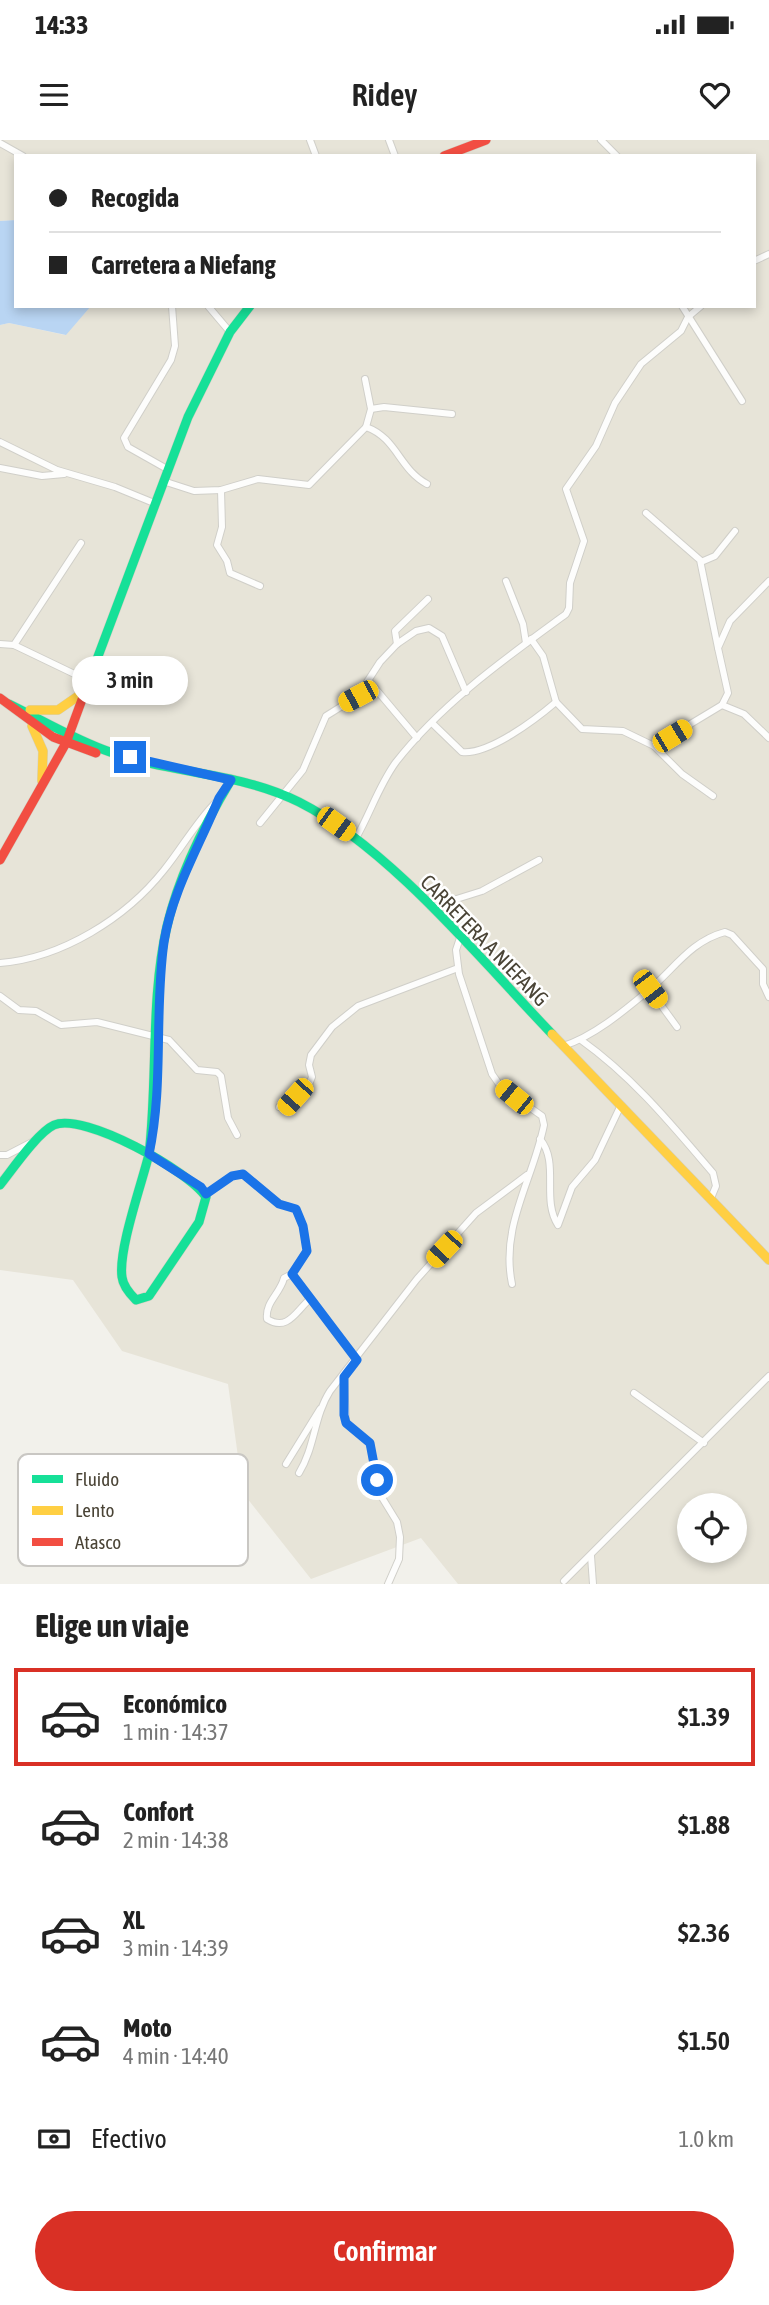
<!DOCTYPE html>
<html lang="es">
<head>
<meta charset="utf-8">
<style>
  :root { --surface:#fff; --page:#f6f6f6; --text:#222; --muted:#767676; --line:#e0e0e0; --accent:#d93025 }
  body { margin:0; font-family:"Asap Condensed",sans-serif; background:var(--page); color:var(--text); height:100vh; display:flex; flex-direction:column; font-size:26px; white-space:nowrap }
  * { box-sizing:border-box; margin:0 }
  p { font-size:23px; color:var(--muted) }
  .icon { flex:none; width:38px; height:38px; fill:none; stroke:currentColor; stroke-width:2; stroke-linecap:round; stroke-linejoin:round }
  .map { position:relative; height:1444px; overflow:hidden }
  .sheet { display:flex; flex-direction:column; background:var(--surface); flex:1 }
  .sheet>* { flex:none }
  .hud { position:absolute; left:14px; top:14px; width:742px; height:154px; border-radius:0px; box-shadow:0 4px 10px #0003; display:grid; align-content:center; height:154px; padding:0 35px; background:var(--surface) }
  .controls { position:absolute; left:677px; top:1353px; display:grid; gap:14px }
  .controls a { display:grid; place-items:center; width:70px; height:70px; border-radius:50%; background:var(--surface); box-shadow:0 4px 10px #0003; font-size:35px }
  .end { position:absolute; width:32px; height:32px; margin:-16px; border:9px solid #1a73e8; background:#fff; box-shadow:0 0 0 4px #fff }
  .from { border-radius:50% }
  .bubble { position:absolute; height:49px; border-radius:24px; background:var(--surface); box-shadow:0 4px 10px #0003; font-size:23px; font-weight:600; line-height:49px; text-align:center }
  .car { position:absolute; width:21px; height:42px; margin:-21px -10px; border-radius:9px; box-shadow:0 0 5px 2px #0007; background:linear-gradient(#f5c518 24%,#345 0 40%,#f5c518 0 76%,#345 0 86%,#f5c518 0) }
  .hud b { display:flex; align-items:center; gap:24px; height:66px; font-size:26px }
  .hud b+b { border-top:2px solid var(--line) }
  .hud i { width:18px; height:18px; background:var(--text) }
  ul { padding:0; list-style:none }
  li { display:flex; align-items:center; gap:21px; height:98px; margin:0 14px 10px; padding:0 21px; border:4px solid transparent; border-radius:0px }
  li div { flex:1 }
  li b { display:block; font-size:26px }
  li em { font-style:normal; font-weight:600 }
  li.current { border-color:var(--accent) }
  li>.icon { width:63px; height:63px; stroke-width:1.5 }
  h2 { padding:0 35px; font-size:32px; line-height:84px }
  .pay { display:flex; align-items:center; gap:18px; height:77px; padding:0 35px; font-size:26px }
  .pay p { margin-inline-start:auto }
  .action { display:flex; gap:14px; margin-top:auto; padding:14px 35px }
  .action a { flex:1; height:80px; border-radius:42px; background:var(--accent); color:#fff; font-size:28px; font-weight:600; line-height:80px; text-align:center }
  .status { display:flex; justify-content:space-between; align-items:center; height:49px; padding:0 35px; background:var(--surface); direction:ltr }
  .status svg { height:19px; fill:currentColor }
  header { display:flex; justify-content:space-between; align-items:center; height:91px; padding:0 35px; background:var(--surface); font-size:32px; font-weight:600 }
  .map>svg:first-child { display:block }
  .residential { fill:#e7e4d8; fill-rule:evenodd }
  .water { fill:#b9d5f3 }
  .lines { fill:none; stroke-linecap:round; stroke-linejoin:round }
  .street-casing { stroke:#d0cfc9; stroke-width:8 }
  .fast-casing { stroke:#d2d0c2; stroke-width:10 }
  .slow-casing { stroke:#d2d0c2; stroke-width:10 }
  .jam-casing { stroke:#d2d0c2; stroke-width:10 }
  .street { stroke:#fdfdfc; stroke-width:6 }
  .fast { stroke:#16e098; stroke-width:9 }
  .slow { stroke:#ffcf43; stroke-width:9 }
  .jam { stroke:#f24e42; stroke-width:9 }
  .route { stroke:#1a73e8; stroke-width:9 }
  .labels { text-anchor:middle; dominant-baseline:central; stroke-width:5; stroke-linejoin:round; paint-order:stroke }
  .street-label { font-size:21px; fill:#4a4436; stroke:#fff }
  .key { fill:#fff; stroke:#c9c7c3; stroke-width:2 }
  .key-label { font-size:19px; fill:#4a4436 }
</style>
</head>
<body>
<div class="status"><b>14:33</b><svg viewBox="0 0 49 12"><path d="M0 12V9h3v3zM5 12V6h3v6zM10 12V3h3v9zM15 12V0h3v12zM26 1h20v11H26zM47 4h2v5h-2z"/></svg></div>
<header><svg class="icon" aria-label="menu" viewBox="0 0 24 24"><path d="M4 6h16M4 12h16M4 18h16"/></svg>Ridey<svg class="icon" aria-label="heart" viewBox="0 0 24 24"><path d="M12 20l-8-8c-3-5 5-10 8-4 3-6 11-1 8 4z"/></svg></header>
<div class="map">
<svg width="769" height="1444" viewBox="0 0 769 1444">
  <rect width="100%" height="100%" fill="#f2f1eb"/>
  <path class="residential" d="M0,0H769V1444H458L421,1398L311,1439L243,1353L228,1244L122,1211L73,1140L0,1130V185L9,183L65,195L91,166H754V16H16V80L0,81ZM690,1365H735V1410H690Z"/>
  <path class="water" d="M16,80V166H91L66,195L9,183L0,185V81Z"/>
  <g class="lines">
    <g class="street-casing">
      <g id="street">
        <path d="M310,0L316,16"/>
        <path d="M389,0L395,16"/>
        <path d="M601,0L617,16"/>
        <path d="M0,3L23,16"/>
        <path d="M754,121L769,114"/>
        <path d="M208,166L230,192"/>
        <path d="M682,166L742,261"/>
        <path d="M371,269L384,267L452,274"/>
        <path d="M366,287C397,298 399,329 427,344"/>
        <path d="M0,302L57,330L115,347L154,363"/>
        <path d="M0,328L42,336L64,334"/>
        <path d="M167,329L128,307L124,298L171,220L175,206L172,166"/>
        <path d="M163,341L194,351L221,350L258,339L309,345L366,287L371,269L365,239"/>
        <path d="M221,350L222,387L217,405L227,421L230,433L260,446"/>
        <path d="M646,373L700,420L718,508"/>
        <path d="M701,422L715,416L735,391"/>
        <path d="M506,441L523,484L526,503"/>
        <path d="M531,499L543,516L556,562L582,589L623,591L654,606L722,565L728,553L718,508L730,481L769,441"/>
        <path d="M0,504L14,505L89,541"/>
        <path d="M397,504L395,491L428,459"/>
        <path d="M14,505L81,403"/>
        <path d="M369,541L417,598"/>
        <path d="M722,565L744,574L769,598"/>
        <path d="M432,583L462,612C489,615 536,579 556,562"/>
        <path d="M654,606L682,634L713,656"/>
        <path d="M260,683L303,630L326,576L358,556L380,522L397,504L416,491L429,488L442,496L466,552"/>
        <path d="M356,698C370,674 379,645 396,622C442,563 506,518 566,474L569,468L570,443L584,401L566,349L596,306L615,263L641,224L681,191L688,177L701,166"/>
        <path d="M431,767L482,751L539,720"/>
        <path d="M460,798L456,810L459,834L492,934L501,947L542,976L544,985C533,1040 500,1086 512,1144"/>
        <path d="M0,823C62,818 126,778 164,730C182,708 196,682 216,662"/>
        <path d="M650,850L677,887"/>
        <path d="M0,856L19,870L36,871L61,885L97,882L169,900L197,930L217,932L221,936L228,978L237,995"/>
        <path d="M581,900C633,937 672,985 713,1033L716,1046L711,1058"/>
        <path d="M563,906C593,897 625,870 649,850C674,829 691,801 725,792L732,795L763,829V844L769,857"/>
        <path d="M279,967H285L302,949L308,947L312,937L309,925L311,915L332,887L358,866L458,828"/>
        <path d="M540,999C560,1023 541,1059 558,1085L572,1047L595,1020L621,965"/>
        <path d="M0,1015H7L36,1000"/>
        <path d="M206,1054L232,1036L243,1034L280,1064L296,1069L303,1086L307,1111L292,1134L357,1220"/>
        <path d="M292,1134L284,1138C280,1154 265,1162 267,1179C288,1192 296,1171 310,1159"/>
        <path d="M344,1237L346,1283L370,1303L378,1351L397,1382L400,1397L399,1419L388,1444"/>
        <path d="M634,1253L704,1303"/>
        <path d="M286,1324L320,1269"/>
        <path d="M299,1333C315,1307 314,1276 330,1251L417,1139L476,1073L527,1035"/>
        <path d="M591,1416L593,1444"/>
        <path d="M564,1441L769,1236"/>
      </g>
    </g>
    <g class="fast-casing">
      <g id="fast">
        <path d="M91,535L188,277L230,192L250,166"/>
        <path d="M9,564C42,580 75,600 110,612C172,634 239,632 299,662C390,708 481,820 552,894"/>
        <path d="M0,1045C12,1030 38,992 54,985C84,972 189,1031 206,1057L199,1082L149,1156L136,1160C130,1154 123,1146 122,1137C118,1110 142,1043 149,1014C158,939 150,860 167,786C179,735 204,685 231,640"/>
      </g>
    </g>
    <g class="slow-casing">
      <g id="slow">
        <path d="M30,570H58L81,554"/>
        <path d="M32,586L43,611L42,641"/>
        <path d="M552,894L769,1120"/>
      </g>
    </g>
    <g class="jam-casing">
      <g id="jam">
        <path d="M444,16L486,0"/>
        <path d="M0,558L53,597L96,613"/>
        <path d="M0,720L66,603L91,535"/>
      </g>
    </g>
    <use href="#street" class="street"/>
    <use href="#fast" class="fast"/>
    <use href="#slow" class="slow"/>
    <use href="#jam" class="jam"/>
  </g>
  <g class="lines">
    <path class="route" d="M130,617L231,640L219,658C200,705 172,751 164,802C154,872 164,945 149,1014L201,1047L206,1054L232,1036L243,1034L279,1064L296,1069L303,1086L307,1111L292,1134L357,1220L344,1237V1275L346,1283L370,1303L377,1340"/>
  </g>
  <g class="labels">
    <g class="street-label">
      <text transform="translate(485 800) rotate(46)">CARRETERA A NIEFANG</text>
    </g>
  </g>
  <rect x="18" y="1314" width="230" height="112" rx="10" class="key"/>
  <rect x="32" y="1335" width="31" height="8" fill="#16e098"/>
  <rect x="32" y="1366" width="31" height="9" fill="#ffcf43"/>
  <rect x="32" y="1398" width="31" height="8" fill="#f24e42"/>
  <g class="key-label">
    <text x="75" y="1346">Fluido</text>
    <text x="75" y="1377">Lento</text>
    <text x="75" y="1409">Atasco</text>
  </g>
</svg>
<div class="controls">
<a><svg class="icon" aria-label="locate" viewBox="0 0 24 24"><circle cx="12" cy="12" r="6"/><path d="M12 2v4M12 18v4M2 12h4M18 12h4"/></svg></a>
</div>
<i class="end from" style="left:377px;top:1340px"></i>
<i class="end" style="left:130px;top:617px"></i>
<div class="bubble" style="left:72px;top:516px;width:116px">3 min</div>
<i class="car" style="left:358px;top:556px;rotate:242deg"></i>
<i class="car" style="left:672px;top:596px;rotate:59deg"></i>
<i class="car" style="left:336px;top:684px;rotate:126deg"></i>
<i class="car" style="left:650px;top:849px;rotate:143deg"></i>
<i class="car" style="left:295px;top:957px;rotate:222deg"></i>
<i class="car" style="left:514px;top:957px;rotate:309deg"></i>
<i class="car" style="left:444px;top:1109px;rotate:223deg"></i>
<div class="hud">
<b><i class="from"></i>Recogida</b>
<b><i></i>Carretera a Niefang</b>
</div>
</div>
<section class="sheet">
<h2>Elige un viaje</h2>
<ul>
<li class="current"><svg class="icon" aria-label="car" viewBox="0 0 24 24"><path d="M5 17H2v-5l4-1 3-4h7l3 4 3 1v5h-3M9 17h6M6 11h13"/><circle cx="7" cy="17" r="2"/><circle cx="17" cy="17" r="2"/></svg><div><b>Económico</b><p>1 min · 14:37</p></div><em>$1.39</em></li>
<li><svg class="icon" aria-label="car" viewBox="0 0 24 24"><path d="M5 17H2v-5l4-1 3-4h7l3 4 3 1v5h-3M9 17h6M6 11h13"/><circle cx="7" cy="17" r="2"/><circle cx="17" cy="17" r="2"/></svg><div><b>Confort</b><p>2 min · 14:38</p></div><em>$1.88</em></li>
<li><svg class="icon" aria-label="car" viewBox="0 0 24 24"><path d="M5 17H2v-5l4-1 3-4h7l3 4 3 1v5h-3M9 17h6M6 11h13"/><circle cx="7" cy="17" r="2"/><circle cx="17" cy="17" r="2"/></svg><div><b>XL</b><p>3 min · 14:39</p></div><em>$2.36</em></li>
<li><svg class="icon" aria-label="car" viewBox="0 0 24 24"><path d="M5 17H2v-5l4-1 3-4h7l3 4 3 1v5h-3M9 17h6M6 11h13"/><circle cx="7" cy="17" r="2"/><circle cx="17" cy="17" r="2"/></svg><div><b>Moto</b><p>4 min · 14:40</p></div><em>$1.50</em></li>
</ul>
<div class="pay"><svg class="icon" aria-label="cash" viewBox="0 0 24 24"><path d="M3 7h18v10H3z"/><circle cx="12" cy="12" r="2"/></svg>Efectivo<p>1.0 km</p></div>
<div class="action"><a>Confirmar</a></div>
</section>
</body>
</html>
